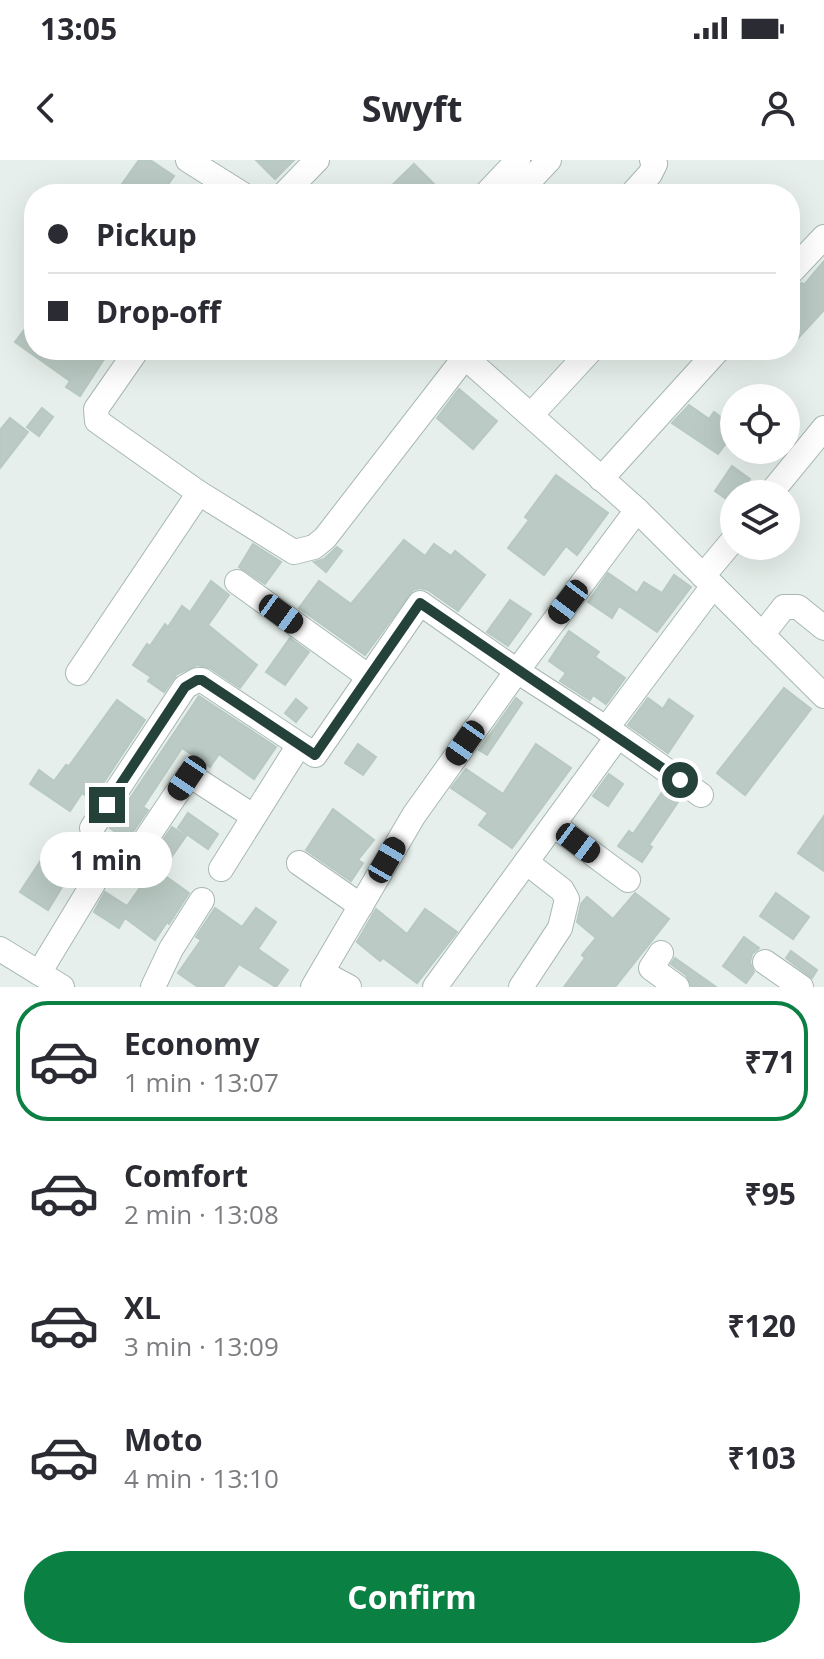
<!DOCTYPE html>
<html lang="en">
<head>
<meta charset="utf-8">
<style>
  :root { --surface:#fff; --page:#f7f7f7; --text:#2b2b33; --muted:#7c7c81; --line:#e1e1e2; --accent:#0b8043 }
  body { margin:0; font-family:"Open Sans",sans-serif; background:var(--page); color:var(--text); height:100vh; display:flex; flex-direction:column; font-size:30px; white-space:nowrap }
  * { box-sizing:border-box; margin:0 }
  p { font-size:26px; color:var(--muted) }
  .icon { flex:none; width:44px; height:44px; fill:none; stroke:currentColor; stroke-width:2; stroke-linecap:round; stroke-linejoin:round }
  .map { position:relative; height:827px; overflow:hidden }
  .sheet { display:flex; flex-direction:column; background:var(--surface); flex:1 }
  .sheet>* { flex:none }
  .banner { position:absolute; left:24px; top:24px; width:776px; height:176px; border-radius:32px; box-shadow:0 8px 32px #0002; display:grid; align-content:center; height:176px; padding:0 24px; background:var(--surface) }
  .tools { position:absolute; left:720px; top:224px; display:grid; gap:16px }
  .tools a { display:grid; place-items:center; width:80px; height:80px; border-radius:50%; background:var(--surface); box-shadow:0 8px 32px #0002; font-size:40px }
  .end { position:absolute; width:36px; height:36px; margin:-18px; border:10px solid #24423a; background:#fff; box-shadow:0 0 0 4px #fff }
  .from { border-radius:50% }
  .bubble { position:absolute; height:56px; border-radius:28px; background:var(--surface); box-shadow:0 8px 32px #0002; font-size:26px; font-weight:700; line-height:56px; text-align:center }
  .car { position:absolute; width:24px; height:48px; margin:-24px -12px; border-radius:10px; box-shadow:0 0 6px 2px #0007; background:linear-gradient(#222 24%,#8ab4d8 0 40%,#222 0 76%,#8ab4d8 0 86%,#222 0) }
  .banner b { display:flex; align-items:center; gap:28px; height:76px; font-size:30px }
  .banner b+b { border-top:2px solid var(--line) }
  .banner i { width:20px; height:20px; background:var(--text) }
  ul { padding:14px 0 0; list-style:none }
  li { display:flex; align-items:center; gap:24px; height:120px; margin:0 16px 12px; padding:0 8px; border:4px solid transparent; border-radius:32px }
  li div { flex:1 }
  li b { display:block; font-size:30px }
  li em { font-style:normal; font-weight:700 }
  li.active { border-color:var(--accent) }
  li>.icon { width:72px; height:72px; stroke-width:1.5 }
  .cta { display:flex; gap:16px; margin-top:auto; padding:16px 24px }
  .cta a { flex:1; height:92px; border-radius:48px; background:var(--accent); color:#fff; font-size:32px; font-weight:700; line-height:92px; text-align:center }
  .status { display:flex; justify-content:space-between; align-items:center; height:56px; padding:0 40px; background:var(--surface); direction:ltr }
  .status svg { height:22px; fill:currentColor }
  header { display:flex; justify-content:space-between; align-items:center; height:104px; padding:0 24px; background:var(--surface); font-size:36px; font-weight:700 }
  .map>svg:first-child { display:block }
  .building { fill:#bbcac4; stroke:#b8c9c2; stroke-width:2 }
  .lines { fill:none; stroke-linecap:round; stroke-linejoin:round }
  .minor-casing { stroke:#a8b8b2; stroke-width:26 }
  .minor { stroke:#fff; stroke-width:24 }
  .route { stroke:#24423a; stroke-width:10 }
</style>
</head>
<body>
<div class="status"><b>13:05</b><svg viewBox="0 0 49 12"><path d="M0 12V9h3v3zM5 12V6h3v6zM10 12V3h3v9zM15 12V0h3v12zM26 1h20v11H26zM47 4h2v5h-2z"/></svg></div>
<header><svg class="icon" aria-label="back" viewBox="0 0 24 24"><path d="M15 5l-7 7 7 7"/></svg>Swyft<svg class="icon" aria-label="person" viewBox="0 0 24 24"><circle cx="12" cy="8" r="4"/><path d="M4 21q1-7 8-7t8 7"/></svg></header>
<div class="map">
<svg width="824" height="827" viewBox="0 0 824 827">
  <rect width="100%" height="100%" fill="#e6efeb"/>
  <g class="building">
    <path d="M139,0H150L174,16L164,30L160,27L155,34H115Z"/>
    <path d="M256,0H294L275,19Z"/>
    <path d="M414,4L444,34H383Z"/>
    <path d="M824,101V150L790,187V128L802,123L804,125Z"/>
    <path d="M34,157V190H110L80,236L66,227L70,221L15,182Z"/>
    <path d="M459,229L497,261L473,289L437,258Z"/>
    <path d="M689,245L709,259L714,252L734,267V273L718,294L672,263Z"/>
    <path d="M42,248L53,257L39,276L27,267Z"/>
    <path d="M10,258L28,272L0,308V270Z"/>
    <path d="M732,306L750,319L739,334H734L732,343L715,331Z"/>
    <path d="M556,315L608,353L577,395L566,386L544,415L508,388L529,360L525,357Z"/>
    <path d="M404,380L425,396L434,384L451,396L455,391L485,415L458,451L428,430L420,428L413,430L365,495L299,448L319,421L351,444Z"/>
    <path d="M253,384L281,402L265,424L239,407Z"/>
    <path d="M337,387L342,391L326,412L314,402L324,399Z"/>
    <path d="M608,413L637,433L644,422L662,433L674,415L691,427L657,472L619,446L612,458L588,442Z"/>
    <path d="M211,421L229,435L208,465L257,505L240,528L210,508L197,505L177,514L164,532L148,521L151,517L133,505L147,484L150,486L165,464L168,467L182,446L190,452Z"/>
    <path d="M510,440L531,454L508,486L487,472Z"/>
    <path d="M569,471L599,492L595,497L625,518L606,544L593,535L590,540L560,521L566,513L549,501Z"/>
    <path d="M290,478L309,492L285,525L266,512Z"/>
    <path d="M784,528L811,549L745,635L717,613Z"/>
    <path d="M199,536L276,587L254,619L219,594L210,607L182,588L143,647L148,650L130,676L128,675L125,679L110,668Z"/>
    <path d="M516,538L522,543L487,595L479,590Z"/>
    <path d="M648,538L663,549L669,539L693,556L668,593L628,565Z"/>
    <path d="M296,539L307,548L296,562L285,553Z"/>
    <path d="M117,540L145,560L92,640L82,633L70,651L30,624L39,610L54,621L66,605L69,606Z"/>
    <path d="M358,584L376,597L363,615L345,603Z"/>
    <path d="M536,584L571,608L512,688L479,665L488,653L451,628L466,609L503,634Z"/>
    <path d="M609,614L623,624L608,646L593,636Z"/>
    <path d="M665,628L680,639L649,685L652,687L642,702L618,686L629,671L633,674Z"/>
    <path d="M333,649L374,680L358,700L363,703L351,721L306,690Z"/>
    <path d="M188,653L218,674L208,689L178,668Z"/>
    <path d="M824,656V711L798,693Z"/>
    <path d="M172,667L186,676L168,702L154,693Z"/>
    <path d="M43,697L70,714L48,750L20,732Z"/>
    <path d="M154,708L189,733L169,764L167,762L155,780L125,758L119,768L94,752L105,732L127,746Z"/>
    <path d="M635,733L669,759L615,827H564L585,798L582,795L596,778L577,762L581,744L587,737L613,759Z"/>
    <path d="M776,733L809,757L793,779L760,756Z"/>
    <path d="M215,748L242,767L256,748L276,762L258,789L288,810L276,827L239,804L223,827H198L178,813L201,780L196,777Z"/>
    <path d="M376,749L407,774L425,749L457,772L417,823L383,798L380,801L357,782Z"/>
    <path d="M744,777L759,788L752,794L750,802L754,812L746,823L723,806Z"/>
    <path d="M791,791L817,810L812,818L786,798Z"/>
    <path d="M675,798L716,827H692L686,815L671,804Z"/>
  </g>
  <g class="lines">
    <g class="minor-casing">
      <g id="minor">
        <path d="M188,0L242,34"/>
        <path d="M284,34L317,0"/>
        <path d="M486,34L518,0"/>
        <path d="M517,34L549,0"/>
        <path d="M632,34L650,14L655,4L652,0"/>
        <path d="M790,113L824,77"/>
        <path d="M137,190L96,249L97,261L199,333L294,392L314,387L325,378L465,197"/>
        <path d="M457,190L637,350L824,536"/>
        <path d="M531,255L591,190"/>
        <path d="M601,319L718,190"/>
        <path d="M770,334L824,268"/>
        <path d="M703,416L734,379"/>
        <path d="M237,422L369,517"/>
        <path d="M762,475L784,447H798L824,468"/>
        <path d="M78,513L199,333"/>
        <path d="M606,569L713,426"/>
        <path d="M618,576L701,635"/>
        <path d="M554,665L628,720"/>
        <path d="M92,668L185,527L197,520H202L315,595L420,443L517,511L618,576L435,827"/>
        <path d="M142,685L187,618L191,616L253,656"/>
        <path d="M299,703L361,746"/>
        <path d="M221,709L299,585"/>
        <path d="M0,789L62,827"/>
        <path d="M661,793L651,808L677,827"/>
        <path d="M765,802L801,827"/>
        <path d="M39,813L93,724"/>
        <path d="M323,813L349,827"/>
        <path d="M153,827L171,789L202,740"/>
        <path d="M313,827L414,655L517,511L637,350"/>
        <path d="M521,827L560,768L567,739L562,730L526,702"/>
      </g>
    </g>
    <use href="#minor" class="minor"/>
  </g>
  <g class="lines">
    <path class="route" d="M107,645L185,527L197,520H202L315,595L420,443L680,620"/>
  </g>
</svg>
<div class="tools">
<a><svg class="icon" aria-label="locate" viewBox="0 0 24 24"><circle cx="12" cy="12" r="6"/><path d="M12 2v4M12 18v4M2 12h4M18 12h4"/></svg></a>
<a><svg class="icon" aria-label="layers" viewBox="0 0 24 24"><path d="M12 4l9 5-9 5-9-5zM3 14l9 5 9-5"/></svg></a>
</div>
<i class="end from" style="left:680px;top:620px"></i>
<i class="end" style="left:107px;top:645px"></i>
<div class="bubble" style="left:40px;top:672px;width:132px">1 min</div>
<i class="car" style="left:568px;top:442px;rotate:217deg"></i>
<i class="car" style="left:281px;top:454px;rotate:126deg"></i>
<i class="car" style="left:465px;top:583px;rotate:215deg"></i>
<i class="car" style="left:187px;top:618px;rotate:214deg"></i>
<i class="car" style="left:578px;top:683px;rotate:127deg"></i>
<i class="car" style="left:387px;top:700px;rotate:30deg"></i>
<div class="banner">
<b><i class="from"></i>Pickup</b>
<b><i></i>Drop-off</b>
</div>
</div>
<section class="sheet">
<ul>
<li class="active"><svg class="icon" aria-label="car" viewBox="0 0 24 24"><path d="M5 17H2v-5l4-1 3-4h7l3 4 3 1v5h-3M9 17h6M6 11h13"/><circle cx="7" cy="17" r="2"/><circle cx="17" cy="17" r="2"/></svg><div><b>Economy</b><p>1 min · 13:07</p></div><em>₹71</em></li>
<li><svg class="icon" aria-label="car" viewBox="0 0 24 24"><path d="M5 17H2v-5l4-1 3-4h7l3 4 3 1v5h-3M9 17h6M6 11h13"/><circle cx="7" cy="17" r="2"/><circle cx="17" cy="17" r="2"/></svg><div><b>Comfort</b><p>2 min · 13:08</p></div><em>₹95</em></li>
<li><svg class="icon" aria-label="car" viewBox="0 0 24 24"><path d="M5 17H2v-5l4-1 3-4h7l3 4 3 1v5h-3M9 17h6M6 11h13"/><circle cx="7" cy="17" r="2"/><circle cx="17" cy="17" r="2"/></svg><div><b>XL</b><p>3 min · 13:09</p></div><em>₹120</em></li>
<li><svg class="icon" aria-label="car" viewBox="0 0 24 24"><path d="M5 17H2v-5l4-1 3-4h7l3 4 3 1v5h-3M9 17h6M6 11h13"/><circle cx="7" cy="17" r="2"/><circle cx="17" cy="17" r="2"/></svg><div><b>Moto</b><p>4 min · 13:10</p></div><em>₹103</em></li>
</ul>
<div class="cta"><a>Confirm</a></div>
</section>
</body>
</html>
